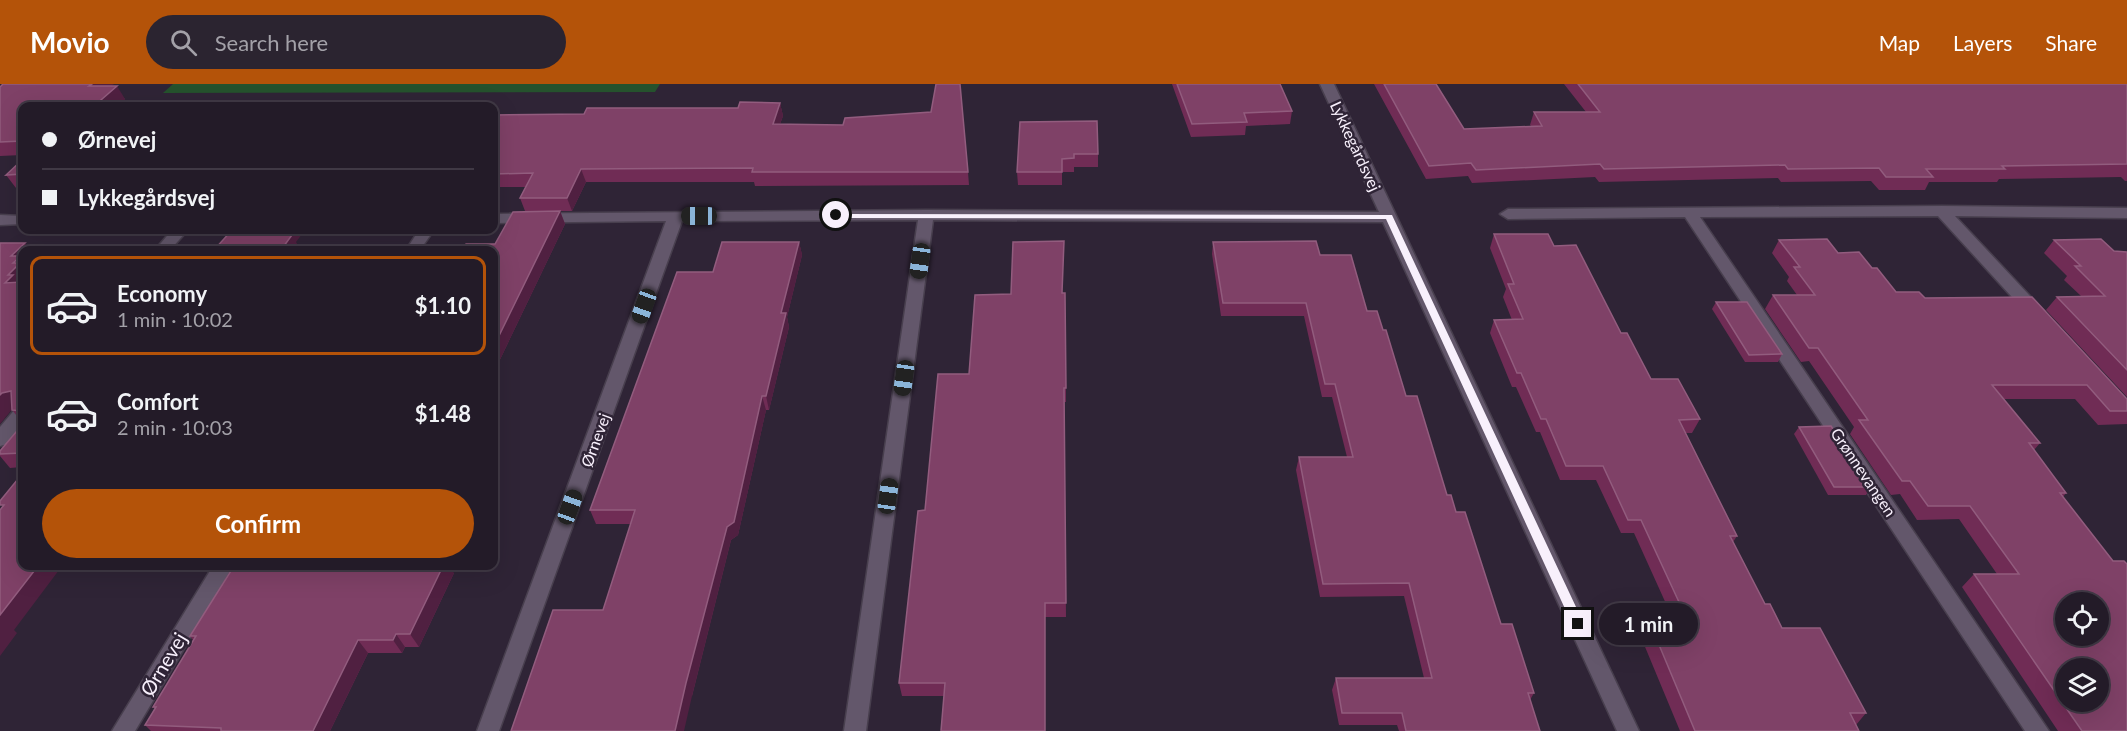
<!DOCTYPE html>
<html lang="en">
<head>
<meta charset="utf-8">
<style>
  :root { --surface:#231b28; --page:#2b2430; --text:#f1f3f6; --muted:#a3a1a8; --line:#403945; --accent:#b45309 }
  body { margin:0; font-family:Lato,sans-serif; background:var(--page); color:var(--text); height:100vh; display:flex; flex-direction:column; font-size:22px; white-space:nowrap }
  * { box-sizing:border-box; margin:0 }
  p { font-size:20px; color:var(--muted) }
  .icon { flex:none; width:33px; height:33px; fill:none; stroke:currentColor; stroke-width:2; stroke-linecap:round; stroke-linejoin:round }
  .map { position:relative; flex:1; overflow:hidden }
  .drawer { position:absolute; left:18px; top:162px; width:480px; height:324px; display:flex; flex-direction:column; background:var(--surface); border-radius:12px; box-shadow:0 6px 24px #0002,0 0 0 2px var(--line) }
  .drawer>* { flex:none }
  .top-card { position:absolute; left:18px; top:18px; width:480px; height:132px; border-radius:12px; box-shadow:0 6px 24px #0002,0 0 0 2px var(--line); display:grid; align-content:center; height:132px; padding:0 24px; background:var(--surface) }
  .fabs { position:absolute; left:2055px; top:508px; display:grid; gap:12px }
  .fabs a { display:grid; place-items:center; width:54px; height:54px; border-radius:50%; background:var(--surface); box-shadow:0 6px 24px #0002,0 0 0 2px var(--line); font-size:30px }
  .end { position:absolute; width:27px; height:27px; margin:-14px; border:8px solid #f8f0fc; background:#111; box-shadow:0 0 0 3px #111 }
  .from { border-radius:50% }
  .bubble { position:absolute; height:42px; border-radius:21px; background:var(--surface); box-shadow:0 6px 24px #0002,0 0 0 2px var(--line); font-size:20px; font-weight:700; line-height:42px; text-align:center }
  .car { position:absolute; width:18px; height:36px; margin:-18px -9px; border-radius:8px; box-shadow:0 0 4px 2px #0007; background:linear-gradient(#222 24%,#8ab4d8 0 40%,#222 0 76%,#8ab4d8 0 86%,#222 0) }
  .top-card b { display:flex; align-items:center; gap:21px; height:57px; font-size:22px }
  .top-card b+b { border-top:2px solid var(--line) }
  .top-card i { width:15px; height:15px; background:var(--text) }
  ul { padding:10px 0 0; list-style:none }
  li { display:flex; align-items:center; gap:18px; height:99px; margin:0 12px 9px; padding:0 12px; border:3px solid transparent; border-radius:12px }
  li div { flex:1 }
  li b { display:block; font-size:22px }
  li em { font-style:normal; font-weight:700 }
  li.on { border-color:var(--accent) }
  li>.icon { width:54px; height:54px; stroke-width:1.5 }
  .primary-button { display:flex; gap:12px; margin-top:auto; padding:12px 24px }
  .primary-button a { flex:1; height:69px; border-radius:36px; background:var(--accent); color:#fff; font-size:24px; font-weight:700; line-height:69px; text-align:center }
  header { display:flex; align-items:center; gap:36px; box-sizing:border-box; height:84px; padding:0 30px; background:var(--accent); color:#fff }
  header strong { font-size:28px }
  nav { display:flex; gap:33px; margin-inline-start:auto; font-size:21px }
  .search { width:420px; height:54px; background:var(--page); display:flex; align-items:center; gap:15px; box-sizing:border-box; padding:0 21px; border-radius:33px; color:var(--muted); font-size:22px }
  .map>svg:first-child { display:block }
  .green { fill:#25522d }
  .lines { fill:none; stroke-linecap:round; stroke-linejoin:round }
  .street-casing { stroke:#483f4e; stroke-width:3 }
  .street { fill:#63576b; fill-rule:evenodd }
  .wall { fill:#702c55 }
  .shaded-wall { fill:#502041 }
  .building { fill:#7f4167; stroke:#925c7e; stroke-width:1.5; fill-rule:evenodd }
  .route { fill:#f8f0fc }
  .labels { text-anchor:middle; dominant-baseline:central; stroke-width:5; stroke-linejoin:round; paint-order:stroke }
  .street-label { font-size:16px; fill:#f8f0fc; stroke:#2f2436 }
  .near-street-label { font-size:20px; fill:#f8f0fc; stroke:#2f2436 }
</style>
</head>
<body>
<header>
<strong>Movio</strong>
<div class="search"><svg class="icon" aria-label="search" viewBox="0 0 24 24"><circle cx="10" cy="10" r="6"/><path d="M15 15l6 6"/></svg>Search here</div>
<nav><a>Map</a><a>Layers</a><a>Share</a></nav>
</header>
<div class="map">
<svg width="2127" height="647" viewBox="0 0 2127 647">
  <rect width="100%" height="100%" fill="#2f2436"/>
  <path class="green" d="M173,0H660L655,8L163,9Z"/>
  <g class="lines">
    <g class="street-casing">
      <g id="street">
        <path d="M1320,0H1334L1639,647H1617L1383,138L933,136L866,647H844L918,136L682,137L499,647H477L666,137L494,139V130L926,126L1379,128Z"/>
        <path d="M1942,122L2127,124V134L1955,132L2044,227L2046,231L2044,235H2032L1938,132L1700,133L2049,647H2025L1685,133L1508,135L1500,130L1508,125Z"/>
        <path d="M0,131L22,132V140L0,141Z"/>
        <path d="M172,146H188L170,166H155Z"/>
        <path d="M419,146H434L420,166H406Z"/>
        <path d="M22,323V341L7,360L0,362V343L16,324Z"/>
        <path d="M213,482H233L135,647H112Z"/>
      </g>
    </g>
    <use href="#street" class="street"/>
  </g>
  <g class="wall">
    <path d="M1172,0H1280L1292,27L1290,40L1246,42L1245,51L1191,53Z"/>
    <path d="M1374,0H1436L1464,45L1531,42L1530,41L1534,28H1586L1564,0H2127V97H2125L2121,93L1999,95L1997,98H1929L1925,106H1879L1871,97L1781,98L1778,94L1599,98L1595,93L1472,99L1468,92L1426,95Z"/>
    <path d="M112,2L125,15L116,22H22V71L0,72V3Z"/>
    <path d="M780,19L783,32L780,40L968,88L969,101L755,102L754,98H586L572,127H560L565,140L494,288V166L495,160L525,127L520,114L526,103H494V32L584,30L738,24Z"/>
    <path d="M1020,38L1098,70V83H1074V88H1062V101H1018L1017,88Z"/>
    <path d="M22,90V104H16L6,91Z"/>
    <path d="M1494,150L1554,162L1621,249L1651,295L1700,335L1692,349H1685L1737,452L1733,458L1765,520L1782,544L1866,629L1856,641L1859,647H1680L1643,558L1652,544H1677L1634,449H1621L1596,396H1560L1540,348H1536L1516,303H1512L1490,249L1494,236H1512L1503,213L1506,205L1490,164Z"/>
    <path d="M1779,156L1838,169L1872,184L1896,208L1925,214L2127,315V340L2098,341L2075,315H2003L2040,359L2034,366L2066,409L2063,413L2127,647H2058L1962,503L1974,490H1997L1959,435L1917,436L1900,410L1891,411L1850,350L1854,343L1809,277L1801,278L1765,225L1773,211H1797L1787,197L1789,193L1772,169Z"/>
    <path d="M2054,156L2114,167L2127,168V313L2046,226L2057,213L2081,212L2064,196L2067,192L2044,169Z"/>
    <path d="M799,158L802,171L787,233L789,243L769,326H766L738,451L731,456L692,612L603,526L631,440H596L590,426L713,188Z"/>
    <path d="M1213,158L1320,171L1383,246L1406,312L1447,411L1456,428L1501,540L1534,609L1530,616L1540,647H1399L1397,641H1339L1332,606L1336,594H1424L1404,512L1320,513L1296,386L1299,373H1347L1332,313H1322L1304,232H1221L1212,170Z"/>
    <path d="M1716,218L1782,270L1778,278H1745L1712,225Z"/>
    <path d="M969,290L1066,304V318H1064L1066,533H1045L944,612H902L899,599L925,426Z"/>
    <path d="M12,326L22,327V338Z"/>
    <path d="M22,341V383L10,384L0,372V367Z"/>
    <path d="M1799,343L1871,403L1866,411H1828L1794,350Z"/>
    <path d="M454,489L419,563H405L402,569H368L330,647H151L145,641L155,625L153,623L193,556L190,552Z"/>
  </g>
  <g class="shaded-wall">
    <path d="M92,0H114L97,15L89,2Z"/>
    <path d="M117,2L125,15L116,22H94Z"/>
    <path d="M780,19L783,32L775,53L773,40Z"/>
    <path d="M581,85L586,98L572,127L567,114Z"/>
    <path d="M560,127L565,140L494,288V262Z"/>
    <path d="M287,146H305L296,158L300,165L299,166H280L283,151Z"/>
    <path d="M799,158L802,171L787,233L789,243L769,326L766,312L781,229Z"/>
    <path d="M25,159L31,166H22V201L5,199L13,179L11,172Z"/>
    <path d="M11,307L14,323L0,340V311L2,309Z"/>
    <path d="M762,312L766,326L738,451L731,456L692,612L684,647H675L686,599L727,443Z"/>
    <path d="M38,482H62L14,546L17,549L0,572V531Z"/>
    <path d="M443,482H449L454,489L419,563L410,550Z"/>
    <path d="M396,550L405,563L402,569L393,556Z"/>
    <path d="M358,556L368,569L330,647H313Z"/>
  </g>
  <g class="building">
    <path d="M3,0H92L89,2H117L94,22H22V57L0,58V3Z"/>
    <path d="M936,0H960L968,88H752L753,84L581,85L567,114H520L533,89L494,90V31L584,30L587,24H738L740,18L780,19L773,40L843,41L845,34L931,28Z"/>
    <path d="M1177,0H1280L1292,27L1244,29L1247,38L1192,40Z"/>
    <path d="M1384,0H1436L1464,45L1542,42L1534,28H1600L1578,0H2127V80L2002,82L2005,85H1926L1933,93H1886L1879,84L1788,85L1785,81L1604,85L1600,80L1476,86L1471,79L1429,82Z"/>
    <path d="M1097,37L1098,70H1074V74L1062,75V88H1017L1020,38Z"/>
    <path d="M22,76V90L6,91Z"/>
    <path d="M560,127L494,262V166H463L466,160H495L513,128Z"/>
    <path d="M232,146H287L283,151H292L281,166H214Z"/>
    <path d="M1494,150H1548L1554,162L1576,161L1621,249H1627L1651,295H1678L1700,335L1679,336L1737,452H1730L1765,520H1770L1782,544H1820L1866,629H1850L1859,647H1695L1652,544H1691L1641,436H1628L1603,382H1566L1546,335H1541L1521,289H1517L1494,236L1523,235L1508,200H1514Z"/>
    <path d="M1827,155L1838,169L1859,168L1872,184H1877L1896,208H1919L1925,214L2032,213L2127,315V327H2110L2087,301H1992L2040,359H2029L2066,409H2060L2113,477H2124L2127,480V647H2082L1974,490H2019L1970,422H1928L1910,397H1902L1859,336H1868L1818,264H1809L1773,211H1815L1794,183H1800L1779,156ZM2066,519H2098V552H2066ZM2066,585H2098V618H2066Z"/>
    <path d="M2101,155L2114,167L2127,168V286L2057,213L2105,212L2075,182H2081L2054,156Z"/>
    <path d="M1064,157L1062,209H1065L1066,304H1064L1066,519H1045V647H941L945,599H899L918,427L925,426L938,290H969L975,211L1011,210L1013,158Z"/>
    <path d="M1316,157L1320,171H1351L1367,227H1377L1383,246H1386L1406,312H1417L1447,411H1451L1456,428H1465L1501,540H1512L1534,609H1528L1540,647H1406L1402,629H1342L1336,594H1432L1409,499L1323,500L1299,373H1353L1335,300H1325L1306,219H1223L1213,158Z"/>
    <path d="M722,158H799L781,229H786L766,312H762L734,438L727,443L686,599L675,647H511L553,526H603L635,426H590L677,188H713Z"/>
    <path d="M0,159H25L11,172H21L13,179H20L8,191H13L5,199L22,198V327L12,326L11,307L2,309L0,311Z"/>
    <path d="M1716,218H1747L1782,270L1749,271Z"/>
    <path d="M22,341V369L0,370V367Z"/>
    <path d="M1831,342L1871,403H1834L1799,343Z"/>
    <path d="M22,390V482H38L0,531V426L4,421H0V417Z"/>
    <path d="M234,482H443L410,550H396L393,556H358L313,647H221V644L145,641L156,623H153L196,552H190Z"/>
  </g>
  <path class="route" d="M833,130L1392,131L1584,540L1582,543H1574L1572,540L1386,135L836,134L833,133Z"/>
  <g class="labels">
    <g class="street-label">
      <text transform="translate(1356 62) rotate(65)">Lykkegårdsvej</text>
      <text transform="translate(595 356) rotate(-70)">Ørnevej</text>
      <text transform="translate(1864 388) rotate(56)">Grønnevangen</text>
    </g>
    <g class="near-street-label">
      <text transform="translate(163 580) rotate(-59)">Ørnevej</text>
    </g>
  </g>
</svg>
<div class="fabs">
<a><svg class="icon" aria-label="locate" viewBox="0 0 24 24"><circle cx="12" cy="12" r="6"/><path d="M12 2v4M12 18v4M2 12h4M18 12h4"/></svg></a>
<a><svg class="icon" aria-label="layers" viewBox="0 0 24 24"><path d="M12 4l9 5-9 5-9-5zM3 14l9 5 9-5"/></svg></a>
</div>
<i class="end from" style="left:836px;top:131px"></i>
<i class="end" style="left:1578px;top:540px"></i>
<div class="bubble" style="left:1599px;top:519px;width:99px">1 min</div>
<i class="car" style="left:699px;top:132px;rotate:270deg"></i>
<i class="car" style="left:920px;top:177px;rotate:188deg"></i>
<i class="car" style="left:644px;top:222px;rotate:200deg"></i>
<i class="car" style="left:904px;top:294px;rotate:188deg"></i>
<i class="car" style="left:888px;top:412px;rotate:8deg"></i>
<i class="car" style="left:570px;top:423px;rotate:20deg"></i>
<div class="top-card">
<b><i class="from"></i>Ørnevej</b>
<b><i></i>Lykkegårdsvej</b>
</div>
<section class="drawer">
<ul>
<li class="on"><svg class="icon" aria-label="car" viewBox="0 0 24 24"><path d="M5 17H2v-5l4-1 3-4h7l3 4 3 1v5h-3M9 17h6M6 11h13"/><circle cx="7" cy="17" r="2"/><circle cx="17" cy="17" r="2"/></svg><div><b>Economy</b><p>1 min · 10:02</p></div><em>$1.10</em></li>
<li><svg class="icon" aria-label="car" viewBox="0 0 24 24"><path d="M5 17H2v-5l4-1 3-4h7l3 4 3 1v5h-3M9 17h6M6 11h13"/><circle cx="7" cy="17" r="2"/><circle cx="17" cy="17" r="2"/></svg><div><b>Comfort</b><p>2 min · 10:03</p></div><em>$1.48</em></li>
</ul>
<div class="primary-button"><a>Confirm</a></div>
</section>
</div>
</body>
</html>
